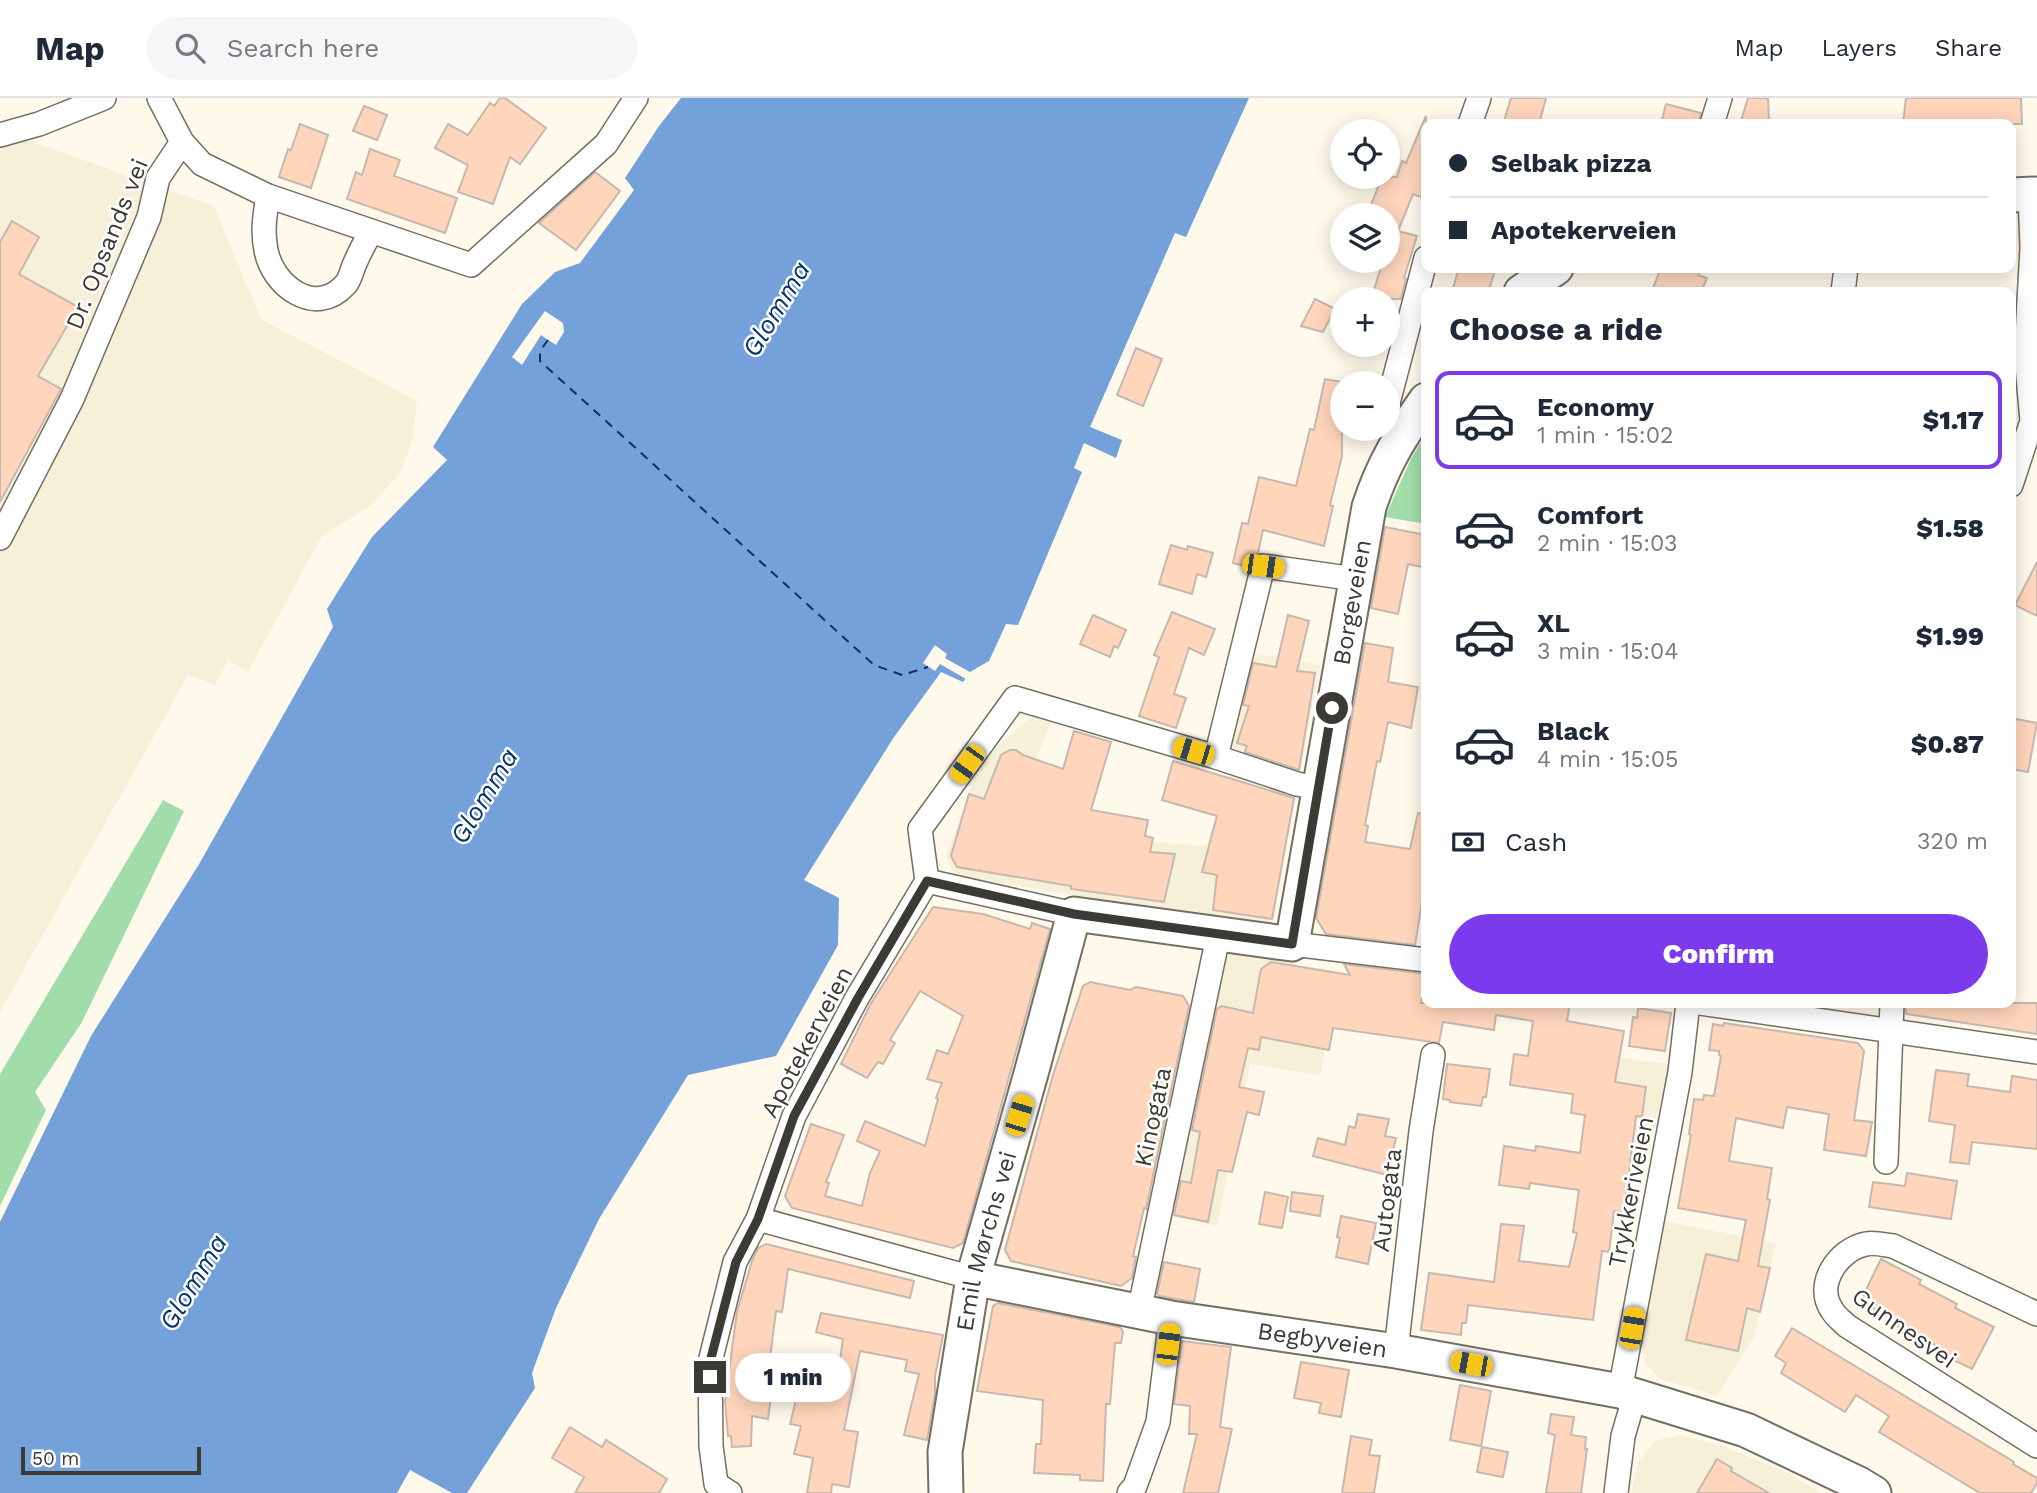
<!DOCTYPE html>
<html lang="en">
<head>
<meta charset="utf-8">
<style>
  :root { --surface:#fff; --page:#f6f6f7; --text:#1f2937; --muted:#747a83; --line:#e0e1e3; --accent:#7c3aed }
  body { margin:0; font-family:"Work Sans",sans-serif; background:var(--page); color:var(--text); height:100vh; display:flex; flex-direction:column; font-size:26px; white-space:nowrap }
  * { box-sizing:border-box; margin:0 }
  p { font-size:23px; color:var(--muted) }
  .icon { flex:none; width:38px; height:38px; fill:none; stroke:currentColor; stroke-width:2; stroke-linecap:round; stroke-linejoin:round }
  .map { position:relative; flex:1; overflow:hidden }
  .side { position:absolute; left:1421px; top:189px; width:595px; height:721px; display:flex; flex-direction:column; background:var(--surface); border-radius:14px; box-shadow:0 4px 18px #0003 }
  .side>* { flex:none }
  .top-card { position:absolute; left:1421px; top:21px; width:595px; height:154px; border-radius:14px; box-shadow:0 4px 18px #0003; display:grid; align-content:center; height:154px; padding:0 28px; background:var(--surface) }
  .buttons { position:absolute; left:1330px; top:21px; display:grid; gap:14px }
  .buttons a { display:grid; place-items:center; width:70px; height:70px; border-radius:50%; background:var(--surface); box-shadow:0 4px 18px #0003; font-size:35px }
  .scale { position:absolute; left:21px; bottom:18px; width:180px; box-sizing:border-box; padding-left:7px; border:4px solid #3c3a34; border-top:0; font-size:19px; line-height:24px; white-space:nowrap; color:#3c3a34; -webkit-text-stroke:5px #fff; paint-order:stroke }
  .end { position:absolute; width:32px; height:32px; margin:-16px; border:9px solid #3c3a34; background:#fff; box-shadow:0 0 0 4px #fff }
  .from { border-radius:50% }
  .bubble { position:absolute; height:49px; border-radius:24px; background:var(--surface); box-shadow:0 4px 18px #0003; font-size:23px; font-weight:800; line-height:49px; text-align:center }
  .car { position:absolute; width:21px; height:42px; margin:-21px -10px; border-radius:9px; box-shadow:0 0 5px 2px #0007; background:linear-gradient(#f5c518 24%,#345 0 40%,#f5c518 0 76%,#345 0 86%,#f5c518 0) }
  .top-card b { display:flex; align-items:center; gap:24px; height:66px; font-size:26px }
  .top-card b+b { border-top:2px solid var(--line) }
  .top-card i { width:18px; height:18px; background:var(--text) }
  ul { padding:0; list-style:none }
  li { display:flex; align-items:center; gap:21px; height:98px; margin:0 14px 10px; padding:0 14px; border:4px solid transparent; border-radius:14px }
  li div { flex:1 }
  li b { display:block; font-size:26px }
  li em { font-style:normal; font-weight:800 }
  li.on { border-color:var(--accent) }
  li>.icon { width:63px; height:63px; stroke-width:1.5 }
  h2 { padding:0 28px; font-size:32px; line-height:84px }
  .pay { display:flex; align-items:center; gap:18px; height:77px; padding:0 28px; font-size:26px }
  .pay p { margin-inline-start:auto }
  .button { display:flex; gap:14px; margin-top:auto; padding:14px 28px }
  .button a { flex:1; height:80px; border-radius:42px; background:var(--accent); color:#fff; font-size:28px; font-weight:800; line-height:80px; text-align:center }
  header { display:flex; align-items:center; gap:42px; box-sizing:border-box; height:98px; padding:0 35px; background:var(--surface); border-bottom:2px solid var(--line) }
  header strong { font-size:33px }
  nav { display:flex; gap:38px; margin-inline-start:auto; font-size:24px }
  .search { width:490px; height:63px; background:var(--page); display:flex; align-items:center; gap:18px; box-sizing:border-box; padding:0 24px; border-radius:38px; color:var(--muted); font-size:26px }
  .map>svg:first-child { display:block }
  .built { fill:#f7f0d9 }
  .green { fill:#a1ddaa }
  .water { fill:#74a1da }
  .pier { fill:#fef9ea }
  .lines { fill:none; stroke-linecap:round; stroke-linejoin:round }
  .ferry { stroke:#043467; stroke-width:2; stroke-dasharray:9 7; stroke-linecap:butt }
  .building { fill:#ffd6bc; stroke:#c6b8af; stroke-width:2 }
  .street-casing { stroke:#746f63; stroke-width:26 }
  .secondary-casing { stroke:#746f63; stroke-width:37 }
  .street { stroke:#fff; stroke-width:23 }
  .secondary { stroke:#fff; stroke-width:33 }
  .route { stroke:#3c3a34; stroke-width:9 }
  .labels { text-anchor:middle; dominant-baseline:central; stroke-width:5; stroke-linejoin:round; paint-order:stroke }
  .street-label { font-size:24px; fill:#3c3a34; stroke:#fff }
  .water-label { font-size:26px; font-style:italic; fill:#043467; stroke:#fff }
</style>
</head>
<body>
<header>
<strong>Map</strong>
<div class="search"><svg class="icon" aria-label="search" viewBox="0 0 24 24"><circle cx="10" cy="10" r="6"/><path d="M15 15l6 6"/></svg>Search here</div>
<nav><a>Map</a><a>Layers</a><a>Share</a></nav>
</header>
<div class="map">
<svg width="2037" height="1395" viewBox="0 0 2037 1395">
  <rect width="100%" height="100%" fill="#fef9ea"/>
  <g class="built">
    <path d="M24,41L214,108L261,221L417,303L413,341L400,375L370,408L322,438L248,574L228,562L215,587L188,577L0,914V51Z"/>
    <path d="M1246,554L1320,567L1273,822L1265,828L955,778L946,759L981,661L1033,618L1051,625L1029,679L1130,742L1207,748L1225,681L1226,647Z"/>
    <path d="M1227,853L1295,864L1286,919L1329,932L1320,977L1250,966L1217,1128L1170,1118Z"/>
    <path d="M1594,956L1670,966L1649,1055L1581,1042Z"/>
    <path d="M1659,1122L1776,1145L1754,1239L1717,1298L1660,1281L1646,1266L1641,1243Z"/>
    <path d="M1681,1337L1725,1349L1788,1375L1821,1395H1631L1638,1364L1656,1342Z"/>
  </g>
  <g class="green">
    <path d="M1426,335V426L1385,419L1411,361Z"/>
    <path d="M163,702L184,713L82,924L35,994L46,1012L0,1108V976Z"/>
  </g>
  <path class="water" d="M681,0H1249L1186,139L1175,135L1090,329L1122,342L1116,360L1084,345L1074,370L1082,374L1018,527L1006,526L989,563L970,574L963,584L941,574L894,639L804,782L839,800L838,847L776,958L688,977L599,1121L556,1210L532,1275L535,1290L467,1395H452L410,1372L397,1395H0V1124L91,938L198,768L333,529L327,511L372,439L447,362L433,349L522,206L555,174L580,165L634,92L625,80L659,28Z"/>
  <g class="pier">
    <path d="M545,213L563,225L564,234L556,247L541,237L522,267L512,259Z"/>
    <path d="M935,547L947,556L945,560L970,574L966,581L940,566L935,573L923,565Z"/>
  </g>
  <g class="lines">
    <path class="ferry" d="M548,242L540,253V263L874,567L902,577L928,569"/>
  </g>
  <g class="building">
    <path d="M500,0H505L546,30L520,66L510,59L493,106L458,94L468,67L435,50L448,26L468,37L490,5L494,8Z"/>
    <path d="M1511,0H1546L1539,26H1516L1504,23Z"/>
    <path d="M1748,0H1768L1769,26H1740Z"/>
    <path d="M1906,0H2021L2022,26H1903Z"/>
    <path d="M1666,6L1701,15L1698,26H1661Z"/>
    <path d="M364,8L387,17L377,42L353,33Z"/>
    <path d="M1426,18V101L1413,96L1398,133L1417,138L1404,180L1406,181L1401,201H1371L1383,163H1388V117H1369L1371,113L1369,112L1382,79H1397L1402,63L1406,65Z"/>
    <path d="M300,26L328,37L311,90L279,79L288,51L291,52Z"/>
    <path d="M370,51L400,62L394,78L457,100L445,135L347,101L356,74L362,77Z"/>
    <path d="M595,74L620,93L576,152L539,125Z"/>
    <path d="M12,123L39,139L19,176L78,209L38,278L61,291L0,404V144Z"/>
    <path d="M1459,170H1496L1488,194H1466L1453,190Z"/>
    <path d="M1661,170H1700L1698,177L1707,180L1701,194H1663L1653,190Z"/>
    <path d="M1315,201L1335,211L1323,234L1301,228Z"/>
    <path d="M1136,250L1162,261L1143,308L1117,297Z"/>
    <path d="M1325,281L1342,284V358L1330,407L1333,408L1324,448L1263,432L1258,455L1252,459L1248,469L1233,465L1242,425L1248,426L1259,379L1296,388L1310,331L1314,332Z"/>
    <path d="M1385,429L1426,437V470L1408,466L1398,516L1371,510Z"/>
    <path d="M1171,447L1187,452L1188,448L1213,455L1206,479L1197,476L1192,496L1159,486Z"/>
    <path d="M2037,464V518L2015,507Z"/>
    <path d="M1172,514L1215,531L1204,557L1189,550L1174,596L1186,600L1176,630L1139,618L1159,559L1154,557Z"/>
    <path d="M1093,517L1126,532L1118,550L1114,548L1110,559L1080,546Z"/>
    <path d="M1288,517L1309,523L1297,573L1315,575L1299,672L1245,654L1247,648L1237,645L1249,608L1243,607L1253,565L1276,569Z"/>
    <path d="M1365,545L1393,550L1388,584L1418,589L1411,630L1388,624L1381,660L1380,664L1377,663L1365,727L1368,728L1365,744L1410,751L1418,715L1426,716V779L1415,847L1326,836L1316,820Z"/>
    <path d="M2011,620L2037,625L2028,674L2011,671Z"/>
    <path d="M1074,633L1111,644L1091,712L1148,722L1145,738L1153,740L1150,754L1175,756L1164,804L1071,791V788L957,769L951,758L969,696L984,701L1001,657L1010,652H1016L1023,657L1063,671Z"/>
    <path d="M1173,663L1294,700L1272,821L1213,812L1217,777L1202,774L1217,718L1162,702Z"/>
    <path d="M933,809L983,816L1030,831L1032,825L1050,831L963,1145L953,1150L792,1110L785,1098L811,1026L844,1037L826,1084L829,1085L825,1098L862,1108L870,1075L880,1053L857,1043L865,1023L925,1048L938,1001L936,1000L942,985L927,981L937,952L948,956L963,918L920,893L890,942L895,945L883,966L878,964L867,980L841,966L870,907Z"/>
    <path d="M1271,864L1350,877L1344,866L1426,876L1421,905H1570L1567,923L1624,933L1615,984L1646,989L1642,1019L1636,1018L1624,1115L1614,1113L1609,1154L1602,1153L1593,1222L1468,1207L1466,1225H1462L1461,1237L1421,1232L1429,1175L1494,1184L1501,1126L1524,1128L1519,1163L1569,1169L1577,1135L1573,1134L1579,1092L1530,1085L1529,1091L1499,1087L1504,1048L1535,1053L1536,1048L1580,1055L1585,1017L1571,1015L1573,996L1510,987L1514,956L1528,958L1533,923L1496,917L1494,932L1443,924L1439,945L1333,930L1329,952L1261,939L1259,952L1248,950L1239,989L1264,994L1259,1017L1247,1014L1232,1074L1218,1072L1208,1124L1174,1117L1181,1083L1191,1085L1200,1034L1192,1032L1217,911L1222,908L1253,915L1261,871Z"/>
    <path d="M1090,884L1130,892L1136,889L1183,898L1189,908L1146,1111L1144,1110L1133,1158L1136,1159L1132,1180L1121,1188L1011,1163L1005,1152L1053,977L1083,888Z"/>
    <path d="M1906,905H2037V936L1906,916Z"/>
    <path d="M1638,910L1671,915L1665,953L1629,948L1633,919L1637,920Z"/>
    <path d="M1724,925L1858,945L1864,953L1854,1022L1872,1024L1866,1058L1824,1052L1829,1016L1787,1009L1783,1030L1736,1020L1729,1063L1772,1070L1767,1101L1770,1102L1758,1168L1770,1170L1760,1214L1747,1210L1738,1253L1686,1242L1706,1156L1738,1163L1746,1122L1678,1110L1691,1037L1689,1036L1694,1001L1703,1002L1704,997L1714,998L1721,958L1719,957V953L1709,952L1713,926L1723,928Z"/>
    <path d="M1447,966L1490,971L1486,999H1483L1481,1008L1450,1004V1002L1443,1001Z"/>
    <path d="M1936,972L1969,976L1967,988L2010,994L2012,978L2037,982V1051L1972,1044L1969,1066L1950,1064L1955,1027L1929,1023Z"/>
    <path d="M1358,1016L1389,1021L1385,1038L1396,1040L1387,1077L1313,1058L1318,1040L1345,1047L1349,1028L1355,1030Z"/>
    <path d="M1907,1075L1957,1083L1951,1121L1869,1109L1873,1084L1905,1088Z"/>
    <path d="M1265,1094L1288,1099L1282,1130L1259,1126Z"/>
    <path d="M1292,1094L1323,1098L1320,1118L1290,1113Z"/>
    <path d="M1341,1118L1376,1125L1368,1166L1336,1159L1340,1140L1337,1139Z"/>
    <path d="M766,1146L914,1183L910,1200L788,1171L782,1214L776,1213L768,1275L774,1276L768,1321L752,1318L751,1348L732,1349L731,1338H728L725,1303L737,1214L752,1163L758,1150Z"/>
    <path d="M1881,1161L1921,1182L1919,1186L1957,1206L1955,1210L1994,1229L1972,1271L1933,1252L1935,1247L1897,1228L1899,1224L1860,1204Z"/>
    <path d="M1164,1164L1200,1171L1194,1204L1159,1198L1157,1196Z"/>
    <path d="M998,1205L1120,1229L1123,1234L1121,1245H1115L1110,1306H1106L1103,1383L1080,1382V1377L1034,1375L1036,1346H1041L1043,1302L977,1293L993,1208Z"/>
    <path d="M821,1215L943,1237L935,1278V1296L927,1342L904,1337L919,1276L905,1273L907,1262L860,1253L844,1332L858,1334L849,1389L832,1386L831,1395H807L813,1360L794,1356L801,1328L790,1326L801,1282L829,1287L830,1283L837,1284L843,1241L816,1234Z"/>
    <path d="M1792,1230L2014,1364L2013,1366L2037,1380V1385L2031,1395H1980L1879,1334L1889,1318L1856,1297L1845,1314L1781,1275L1786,1265L1775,1258Z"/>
    <path d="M1182,1243L1231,1249L1220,1329L1232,1331L1218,1395H1183L1197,1336H1189L1190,1308L1174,1306Z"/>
    <path d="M1301,1264L1349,1272L1341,1319L1319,1315L1321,1305L1294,1300Z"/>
    <path d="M1460,1287L1491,1293L1481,1348L1450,1342Z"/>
    <path d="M1551,1316L1574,1319L1571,1337L1586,1339L1585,1351H1587L1581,1395H1546L1555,1337L1548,1335Z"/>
    <path d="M570,1329L602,1349L606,1342L667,1381L659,1395H575L584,1379L552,1360Z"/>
    <path d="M1351,1338L1372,1342L1369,1357L1380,1358L1374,1395H1342Z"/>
    <path d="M1482,1349L1508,1354L1503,1379L1477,1374Z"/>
    <path d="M1717,1361L1732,1370L1731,1373L1769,1395H1697Z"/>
  </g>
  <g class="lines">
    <g class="street-casing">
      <g id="street">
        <path d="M159,0L182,44L202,66L268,98L471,167L606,46L636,0"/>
        <path d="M1470,26L1479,0"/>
        <path d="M1712,26L1720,0"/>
        <path d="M0,37L39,26L104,0"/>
        <path d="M268,98C265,116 262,133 266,152C272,187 315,220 345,187C351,181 352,170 356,163C360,153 366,143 371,134"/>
        <path d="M1843,194L1846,170"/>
        <path d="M1388,305L1426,160"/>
        <path d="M2011,387L2032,323L2026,256L2032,150L2030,96"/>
        <path d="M0,440L72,301L149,119L158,80L182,44"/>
        <path d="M1216,659L1263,468L1355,481"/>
        <path d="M927,783L1074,816"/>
        <path d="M1292,846L1426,862"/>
        <path d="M1700,905L2037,954"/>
        <path d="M1886,1064L1892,905"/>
        <path d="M758,1121L973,1180"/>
        <path d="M1139,1214L1219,834"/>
        <path d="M2037,1216L1893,1148C1885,1147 1874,1144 1866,1146C1839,1151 1814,1186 1832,1212C1835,1218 1842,1223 1847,1228L2037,1348"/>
        <path d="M1396,1253L1421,1033L1433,957"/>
        <path d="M1620,1293L1680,974L1688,905"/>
        <path d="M730,1395L716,1386L711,1348L710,1264L735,1164L758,1121L794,1018L857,900L927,783L920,731L1015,600L1216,659L1297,686L1318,690"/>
        <path d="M1129,1395L1135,1388L1158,1324L1171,1220"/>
        <path d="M1616,1395L1623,1338L1635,1297"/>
      </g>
    </g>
    <g class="secondary-casing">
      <g id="secondary">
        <path d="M2011,97L2037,96"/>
        <path d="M1521,194L1556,170"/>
        <path id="s1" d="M973,1180L1171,1220L1396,1253L1620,1293L1746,1332L1859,1386L1874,1395"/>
        <path id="s2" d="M946,1395L945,1354L973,1180L1032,972L1074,816L1292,846L1369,409C1383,366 1400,339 1426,302"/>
      </g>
    </g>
    <use href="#street" class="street"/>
    <use href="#secondary" class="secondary"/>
  </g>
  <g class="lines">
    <path class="route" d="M710,1279V1264L736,1164L758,1121L794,1018L858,900L927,783L1074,816L1292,846L1332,610"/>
  </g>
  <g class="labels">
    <g class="street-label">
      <text transform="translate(107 146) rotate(-68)">Dr. Opsands vei</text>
      <text stroke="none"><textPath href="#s2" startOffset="1162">Borgeveien</textPath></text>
      <text transform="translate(807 944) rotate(-62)">Apotekerveien</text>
      <text transform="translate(1153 1019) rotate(-78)">Kinogata</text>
      <text transform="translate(1631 1094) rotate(-79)">Trykkeriveien</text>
      <text transform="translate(1387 1102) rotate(-83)">Autogata</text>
      <text stroke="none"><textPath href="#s2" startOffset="256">Emil Mørchs vei</textPath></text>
      <text transform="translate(1904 1230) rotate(35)">Gunnesvei</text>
      <text stroke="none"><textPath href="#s1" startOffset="355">Begbyveien</textPath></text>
    </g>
    <g class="water-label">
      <text transform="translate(776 211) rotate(-59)">Glomma</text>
      <text transform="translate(484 698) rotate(-59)">Glomma</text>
      <text transform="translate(193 1184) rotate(-59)">Glomma</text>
    </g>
  </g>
</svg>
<div class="buttons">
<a><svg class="icon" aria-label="locate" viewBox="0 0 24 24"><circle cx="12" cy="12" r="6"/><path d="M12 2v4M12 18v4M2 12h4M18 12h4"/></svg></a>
<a><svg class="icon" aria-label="layers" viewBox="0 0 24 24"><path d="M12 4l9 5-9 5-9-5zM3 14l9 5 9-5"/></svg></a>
<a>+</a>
<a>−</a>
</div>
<div class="scale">50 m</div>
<i class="end from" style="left:1332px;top:610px"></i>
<i class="end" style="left:710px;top:1279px"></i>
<div class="bubble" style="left:735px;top:1255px;width:116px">1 min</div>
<i class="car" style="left:1263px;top:468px;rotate:98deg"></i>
<i class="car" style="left:1193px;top:653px;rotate:287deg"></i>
<i class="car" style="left:967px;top:666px;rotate:216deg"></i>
<i class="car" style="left:1019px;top:1017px;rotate:17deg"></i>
<i class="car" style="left:1632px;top:1230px;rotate:10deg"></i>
<i class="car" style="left:1168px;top:1246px;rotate:7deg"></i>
<i class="car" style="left:1471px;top:1266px;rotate:280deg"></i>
<div class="top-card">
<b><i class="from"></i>Selbak pizza</b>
<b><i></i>Apotekerveien</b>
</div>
<section class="side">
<h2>Choose a ride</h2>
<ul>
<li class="on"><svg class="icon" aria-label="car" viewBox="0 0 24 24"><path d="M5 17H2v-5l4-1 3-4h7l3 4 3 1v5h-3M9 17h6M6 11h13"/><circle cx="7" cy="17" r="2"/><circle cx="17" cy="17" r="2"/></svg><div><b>Economy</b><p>1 min · 15:02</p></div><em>$1.17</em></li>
<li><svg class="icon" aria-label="car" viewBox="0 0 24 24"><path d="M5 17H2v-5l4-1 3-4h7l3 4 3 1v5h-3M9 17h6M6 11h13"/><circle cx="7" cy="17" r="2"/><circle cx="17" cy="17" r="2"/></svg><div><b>Comfort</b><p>2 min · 15:03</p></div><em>$1.58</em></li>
<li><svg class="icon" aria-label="car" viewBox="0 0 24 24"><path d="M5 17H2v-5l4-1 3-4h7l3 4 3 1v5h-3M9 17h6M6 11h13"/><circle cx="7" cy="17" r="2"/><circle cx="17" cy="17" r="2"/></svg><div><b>XL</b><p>3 min · 15:04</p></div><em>$1.99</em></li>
<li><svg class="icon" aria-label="car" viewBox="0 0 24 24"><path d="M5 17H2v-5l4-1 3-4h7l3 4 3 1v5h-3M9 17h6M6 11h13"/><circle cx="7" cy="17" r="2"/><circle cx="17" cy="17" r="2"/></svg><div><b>Black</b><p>4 min · 15:05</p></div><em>$0.87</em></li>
</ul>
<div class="pay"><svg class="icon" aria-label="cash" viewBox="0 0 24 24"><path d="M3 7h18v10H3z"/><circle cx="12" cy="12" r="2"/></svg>Cash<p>320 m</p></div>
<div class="button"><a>Confirm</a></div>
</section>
</div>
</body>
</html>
